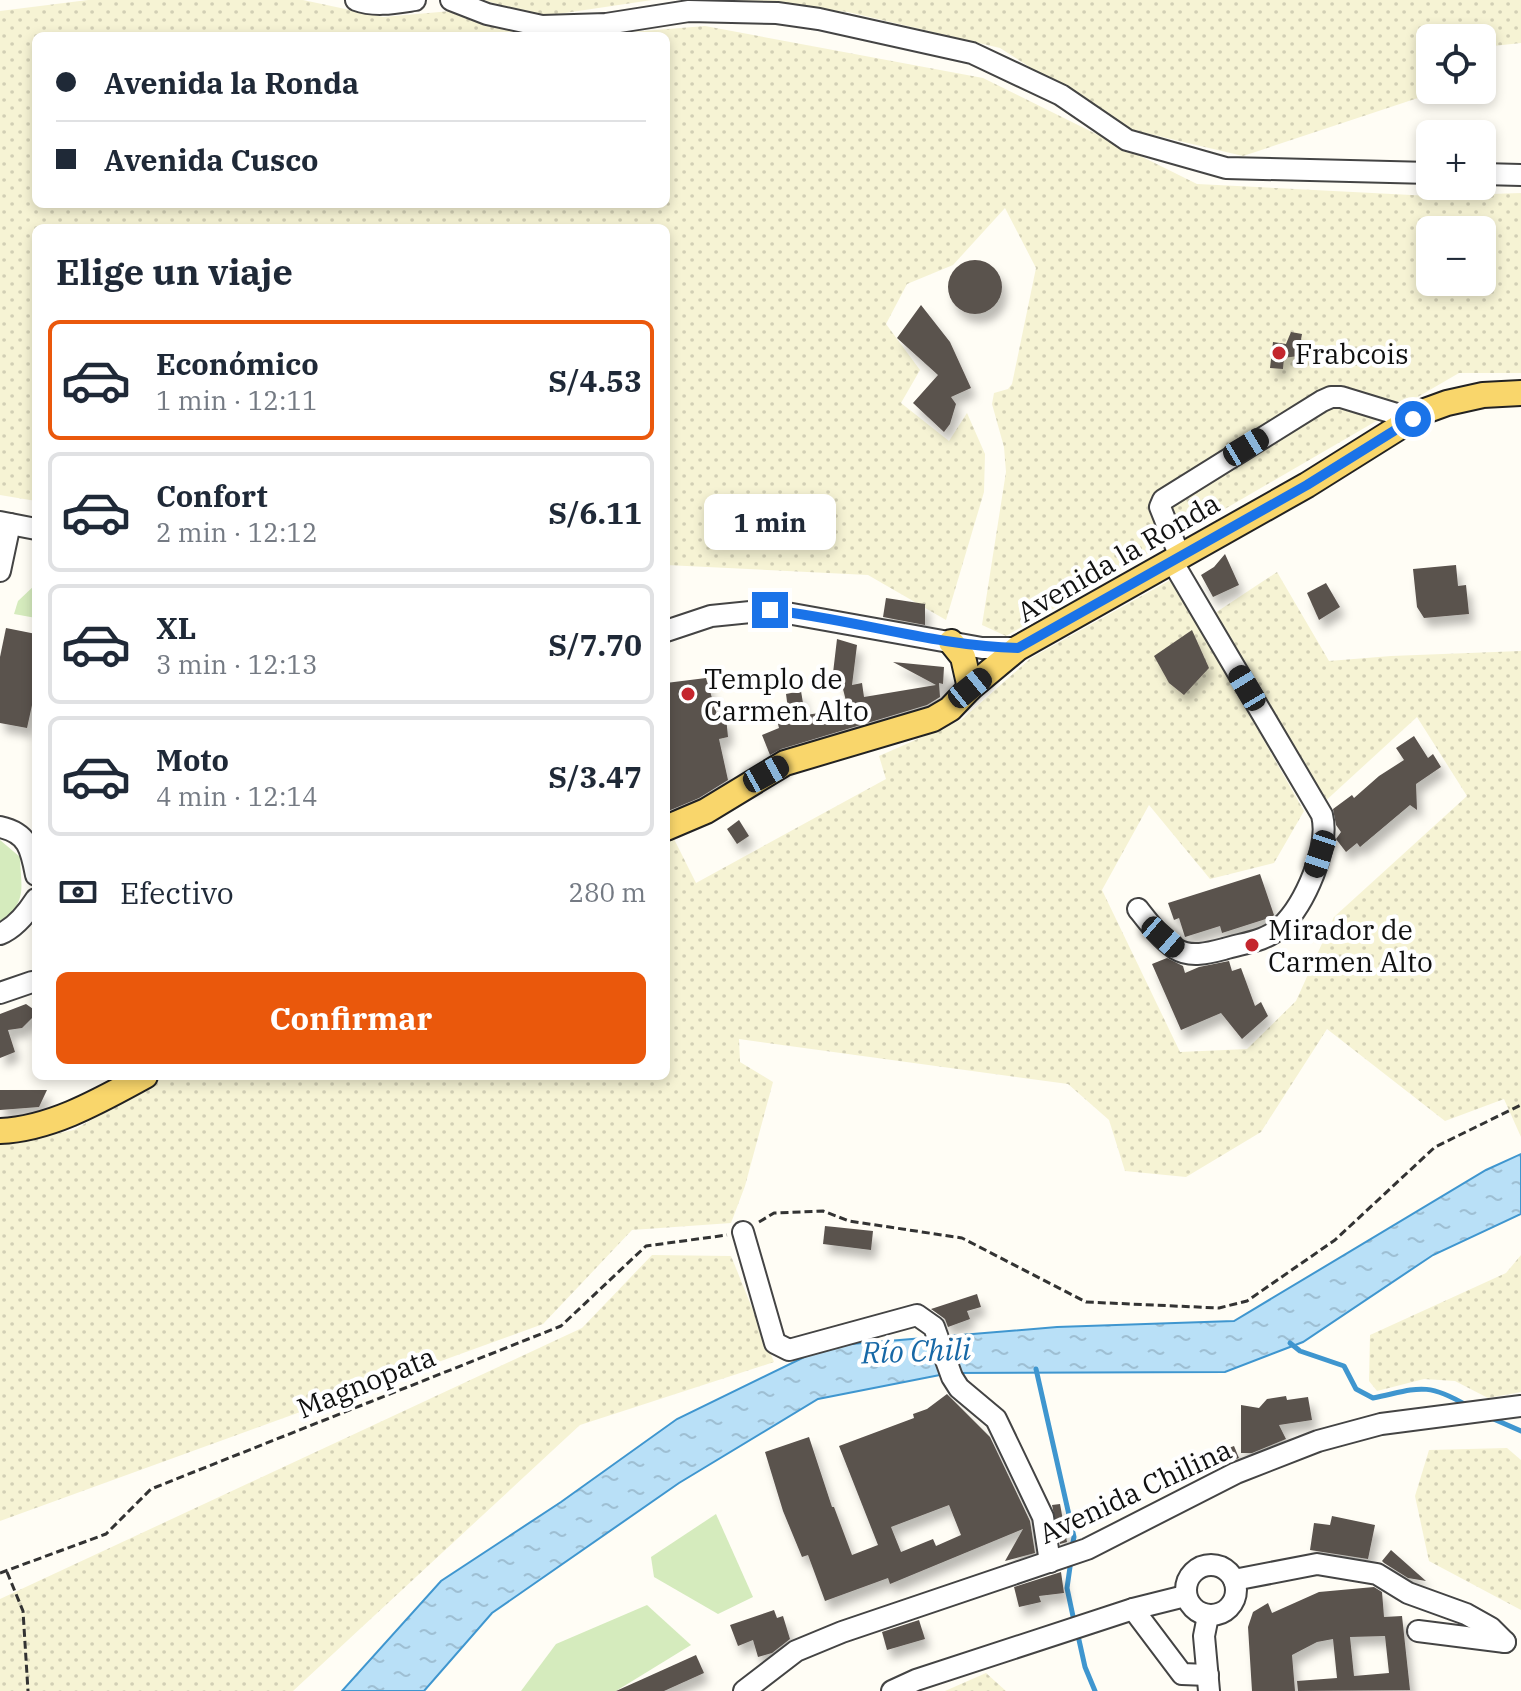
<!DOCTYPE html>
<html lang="es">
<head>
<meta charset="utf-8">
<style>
  :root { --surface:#fff; --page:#f2f2f3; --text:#1f2937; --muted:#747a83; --line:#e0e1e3; --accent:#ea580c }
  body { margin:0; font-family:"IBM Plex Serif",serif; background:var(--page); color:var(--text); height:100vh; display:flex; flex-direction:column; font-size:30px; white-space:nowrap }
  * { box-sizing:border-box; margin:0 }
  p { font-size:26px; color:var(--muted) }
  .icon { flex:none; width:44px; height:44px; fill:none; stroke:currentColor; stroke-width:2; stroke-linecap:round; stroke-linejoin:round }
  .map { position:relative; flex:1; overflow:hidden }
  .drawer { position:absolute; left:32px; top:224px; width:638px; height:856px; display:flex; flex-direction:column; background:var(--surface); border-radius:12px; box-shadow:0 4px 12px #0003 }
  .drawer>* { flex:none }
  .guide { position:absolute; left:32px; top:32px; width:638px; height:176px; border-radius:12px; box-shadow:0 4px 12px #0003; display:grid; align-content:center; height:176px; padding:0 24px; background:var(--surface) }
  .fabs { position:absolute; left:1416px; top:24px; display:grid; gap:16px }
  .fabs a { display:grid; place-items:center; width:80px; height:80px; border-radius:12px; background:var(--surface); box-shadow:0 4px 12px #0003; font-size:40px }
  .end { position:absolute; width:36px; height:36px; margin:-18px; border:10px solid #1a73e8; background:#fff; box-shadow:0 0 0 4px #fff }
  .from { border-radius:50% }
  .bubble { position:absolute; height:56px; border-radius:12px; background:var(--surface); box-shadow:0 4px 12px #0003; font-size:26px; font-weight:700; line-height:56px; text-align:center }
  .car { position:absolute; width:24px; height:48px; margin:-24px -12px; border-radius:10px; box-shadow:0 0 6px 2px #0007; background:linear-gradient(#222 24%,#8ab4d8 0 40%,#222 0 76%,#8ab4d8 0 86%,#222 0) }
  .guide b { display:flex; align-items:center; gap:28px; height:76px; font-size:30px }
  .guide b+b { border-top:2px solid var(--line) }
  .guide i { width:20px; height:20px; background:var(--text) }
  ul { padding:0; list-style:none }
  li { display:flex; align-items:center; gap:24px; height:120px; margin:0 16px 12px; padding:0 8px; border:4px solid var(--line); border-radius:12px }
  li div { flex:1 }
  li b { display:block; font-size:30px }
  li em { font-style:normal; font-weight:700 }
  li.active { border-color:var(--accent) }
  li>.icon { width:72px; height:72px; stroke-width:1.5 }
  h2 { padding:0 24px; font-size:36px; line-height:96px }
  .pay { display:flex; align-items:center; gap:20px; height:88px; padding:0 24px; font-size:30px }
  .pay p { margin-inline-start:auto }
  .button { display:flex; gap:16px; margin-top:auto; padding:16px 24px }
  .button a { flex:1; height:92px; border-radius:12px; background:var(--accent); color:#fff; font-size:32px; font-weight:700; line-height:92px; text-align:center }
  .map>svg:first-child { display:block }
  .farmland { fill:url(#farmland-dots); fill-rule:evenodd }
  .grass { fill:#d5ebbd }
  .water { fill:url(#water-ripples); stroke:#3f96cf; stroke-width:2 }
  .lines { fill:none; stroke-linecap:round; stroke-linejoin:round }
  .stream { stroke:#3f96cf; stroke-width:5 }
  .building { fill:#5a524d; fill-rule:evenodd; filter:url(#shadow) }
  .minor-casing { stroke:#444; stroke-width:24 }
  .major-casing { stroke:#222; stroke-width:28 }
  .path { stroke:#333; stroke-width:3; stroke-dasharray:8 4; stroke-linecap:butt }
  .minor { stroke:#fff; stroke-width:20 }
  .major { stroke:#f9d66b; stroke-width:24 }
  .route { stroke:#1a73e8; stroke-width:10 }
  .poi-dot { fill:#c4262e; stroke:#fff; stroke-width:3 }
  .labels { text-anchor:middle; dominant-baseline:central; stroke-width:8; stroke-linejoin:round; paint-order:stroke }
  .poi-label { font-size:28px; fill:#111; stroke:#fff; text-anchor:start }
  .street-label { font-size:28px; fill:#111; stroke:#fff }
  .water-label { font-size:30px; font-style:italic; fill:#1768a6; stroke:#fff }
</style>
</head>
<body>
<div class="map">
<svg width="1521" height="1691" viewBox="0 0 1521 1691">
  <defs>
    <pattern id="farmland-dots" width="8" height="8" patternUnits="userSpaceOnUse" patternTransform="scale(2)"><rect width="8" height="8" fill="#f6f3d4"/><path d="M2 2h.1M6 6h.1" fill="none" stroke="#d2cfb5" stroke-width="1.8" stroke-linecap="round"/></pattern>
    <pattern id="water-ripples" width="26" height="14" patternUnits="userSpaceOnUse" patternTransform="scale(2)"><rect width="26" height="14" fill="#b9e0f7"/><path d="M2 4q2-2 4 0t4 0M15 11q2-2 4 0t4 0" fill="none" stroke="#9ebfd3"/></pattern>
    <filter id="shadow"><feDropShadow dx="5" dy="9" stdDeviation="4" flood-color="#0004"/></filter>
  </defs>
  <rect width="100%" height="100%" fill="#fffdf5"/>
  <g class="farmland">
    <path d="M88,0H303L383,17L451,11L557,36H36V204H666V36H582L705,26L983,78L1197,184L1431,196L1521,193V373H1459L1006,636L982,625L1006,472L1004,447L992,404L994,393L1008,389L1012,384L1036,268L1005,208L953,265L907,284L886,324L920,370L901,403L949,441L967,413L985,454L984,492L946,620L868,575L666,565V228H36V501L0,495V11ZM1430,230H1482V282H1430Z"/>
    <path d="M484,0H652L538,17Z"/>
    <path d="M713,0H1521V43L1493,46L1482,77V38H1430V90H1442L1243,156L1124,128L1000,48L848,12Z"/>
    <path d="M1277,572L1329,661L1391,656L1521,651V1137L1504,1099L1445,1121L1327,1029L1261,1132L1186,1177L1125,1171L1109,1120L1068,1084L739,1039L740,1062L773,1082L745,1186L731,1223L632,1230L543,1324L0,1521V1145L74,1130L166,1076H666V833L670,831L696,883L886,779L879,756L961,720L1031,658L1172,579L1304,811L1274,863L1210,879L1149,805L1102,890L1180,1052L1247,1049L1296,1001L1334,917L1467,796L1417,717L1321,805L1215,613Z"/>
    <path d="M652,1255L731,1256L774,1362L580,1425L293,1691H0V1599L582,1328Z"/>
    <path d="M1521,1255V1392L1488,1398L1455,1381L1424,1379L1377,1391L1369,1381L1370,1335L1506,1273Z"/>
    <path d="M1507,1448L1521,1460V1610L1429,1561L1415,1496L1429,1450Z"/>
    <path d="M986,1673L1006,1691H945Z"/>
  </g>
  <g class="grass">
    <path d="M36,584V618L14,614L18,601Z"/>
    <path d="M0,840L20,857C21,890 28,900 0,923Z"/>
    <path d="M716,1514L753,1597L718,1614L654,1577L651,1557Z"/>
    <path d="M647,1605L691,1645L616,1691H521L556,1644Z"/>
  </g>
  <path class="water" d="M1521,1154V1214L1433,1255L1303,1342L1225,1372L950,1373L818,1399L679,1483L492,1613L424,1691H342L441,1581L561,1502L677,1419L827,1346L1057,1327L1234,1321L1486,1170Z"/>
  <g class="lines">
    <g class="stream">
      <path d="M1290,1343L1300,1351L1344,1366L1356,1389L1373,1398C1417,1389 1425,1381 1466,1405"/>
      <path d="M1036,1369L1074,1537L1072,1547"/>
      <path d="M1489,1417L1521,1431"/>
      <path d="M1071,1560L1067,1588L1074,1621"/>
      <path d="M1077,1631L1085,1667L1095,1691"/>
    </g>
  </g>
  <g class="building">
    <circle cx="975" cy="287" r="27"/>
    <path d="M921,305L950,342L971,388L951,397L956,404L950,424L944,432L913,403L938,375L897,338Z"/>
    <path d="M1291,332L1302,334L1298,356L1284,358L1283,369L1270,368L1273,342L1286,344Z"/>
    <path d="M1225,554L1239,585L1213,597L1201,575L1214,567Z"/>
    <path d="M1456,565L1458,586L1466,585L1469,614L1424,618L1417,607L1413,569Z"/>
    <path d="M1326,583L1340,607L1319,620L1307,593Z"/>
    <path d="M886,598L925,604V625L883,617Z"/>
    <path d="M6,628L36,634V687L27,728L0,723V657Z"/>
    <path d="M1192,630L1209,668L1184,695L1169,683L1154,656Z"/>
    <path d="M837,639L857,645L852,685L862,683L864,697L936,685L893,662L944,667L943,684L939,683L940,697L927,705L781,749L770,755L762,735L779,728L775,712L788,709L786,694L801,691L805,715L848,709L839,673H833Z"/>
    <path d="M706,678L718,718L726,717L728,737L719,739L728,780L699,798L666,812V683Z"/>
    <path d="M1414,736L1428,758L1433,754L1441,767L1416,784L1417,810L1410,805L1360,847L1357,843L1346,852L1336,839L1341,832L1336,825L1333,809L1352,795L1354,798L1379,776L1404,760L1396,748Z"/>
    <path d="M739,820L749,836L737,844L727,829Z"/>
    <path d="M1260,874L1274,915L1272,917L1222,933L1220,926L1185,937L1179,918L1174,920L1168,903Z"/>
    <path d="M1167,958L1183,966L1185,973L1199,967L1229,961L1232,971L1241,968L1255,1006L1261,1002L1268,1016L1242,1039L1221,1013L1181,1030L1152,964Z"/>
    <path d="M26,1004L36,1011V1014L22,1028L8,1030L15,1052L0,1058V1014Z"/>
    <path d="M0,1090H47L39,1107L0,1110Z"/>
    <path d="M825,1226L873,1231L871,1250L823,1244Z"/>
    <path d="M977,1294L981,1307L967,1311L970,1319L948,1327L945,1319L931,1309Z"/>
    <path d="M947,1394L990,1437L1030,1521L1035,1553L1005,1561L1023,1529L890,1584L888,1578L825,1601L808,1555L802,1557L783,1511L765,1452L809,1437L832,1507H834L852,1555L878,1545L839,1446L914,1418L913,1414L927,1409ZM949,1505L961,1535L936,1546L933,1539L901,1552L891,1527Z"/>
    <path d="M1286,1396L1287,1400L1308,1397L1312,1420L1279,1425L1286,1439L1252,1453H1241V1405L1259,1408L1267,1399Z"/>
    <path d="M1234,1446L1239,1458L1222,1465L1218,1452Z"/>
    <path d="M1060,1504L1067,1542L1060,1544L1052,1505Z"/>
    <path d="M1332,1516L1375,1525L1368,1559L1310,1550L1314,1523L1330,1525Z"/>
    <path d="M1391,1550L1426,1581L1408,1578L1384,1563L1382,1561Z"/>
    <path d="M1061,1572L1064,1593L1039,1596L1041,1602L1019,1607L1014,1587Z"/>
    <path d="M1374,1587L1382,1592L1384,1617L1402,1616L1410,1690L1298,1691L1297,1681L1337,1678L1333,1639L1317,1642L1292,1655L1295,1691H1252L1248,1627L1253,1612L1268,1603L1272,1613L1319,1592ZM1385,1636L1389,1673L1354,1676L1350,1637Z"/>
    <path d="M774,1610L777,1618L783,1616L790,1639L772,1653L758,1657L753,1640L738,1646L730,1625Z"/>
    <path d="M919,1620L925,1639L887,1650L882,1632Z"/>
    <path d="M696,1655L704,1673L664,1691H616Z"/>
  </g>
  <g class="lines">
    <g class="minor-casing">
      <g id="minor">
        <path d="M356,0C375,7 395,3 415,0"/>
        <path d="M451,0L487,14L542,26L606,24L689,11L777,13L819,19L972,53L1061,95L1127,140L1226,168L1430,173"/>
        <path d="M1482,174L1521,175"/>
        <path d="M0,522L36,529"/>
        <path d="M1180,557L1160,507L1163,500L1322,401L1331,397H1341L1413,419"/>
        <path d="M0,571L10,524"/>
        <path d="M666,631L711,616L770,610L982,648H1018"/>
        <path d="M0,827C28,833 31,849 36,875"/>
        <path d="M1138,909C1149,923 1161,939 1176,949C1190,958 1209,953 1224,949C1243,943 1265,942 1281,927C1305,904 1330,847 1322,815L1172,561"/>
        <path d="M0,934C15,928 27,913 36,899"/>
        <path d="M0,993L32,982"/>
        <path d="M743,1232L775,1343L789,1350L917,1315L934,1327L952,1377L959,1388L996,1419L1043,1517L1050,1562"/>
        <circle cx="1211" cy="1590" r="25"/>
        <path d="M1234,1580L1317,1564L1377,1574L1408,1593L1466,1614L1491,1628L1505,1642"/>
        <path d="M1133,1609L1182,1674L1208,1675"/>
        <path d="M1208,1616L1204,1636L1209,1691"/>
        <path d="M1418,1631L1505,1642"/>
        <path d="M744,1691L796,1651L842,1632L1087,1549L1236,1473L1318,1441L1381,1424L1521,1406"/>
        <path d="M892,1691L916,1680L1133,1609L1185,1596"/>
      </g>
    </g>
    <g class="major-casing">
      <g id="major">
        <path d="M951,642L963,657L970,688"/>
        <path d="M666,828L706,811L785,763L933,719L950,709L970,688L1018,648L1307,485L1425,411L1447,403L1483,395L1521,393"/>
        <path d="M0,1131C51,1129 101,1100 145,1076"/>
      </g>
    </g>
    <g class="path">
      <path d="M759,1222L774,1213L823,1211L849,1221L962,1238L1086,1302L1219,1308L1247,1301L1335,1240L1435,1147L1521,1105"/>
      <path d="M7,1572L23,1611L28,1691"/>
      <path d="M0,1573L106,1534L151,1489L561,1326L646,1246L727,1235"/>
    </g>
    <use href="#minor" class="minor"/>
    <use href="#major" class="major"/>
  </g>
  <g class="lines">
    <path class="route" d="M770,610C853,619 935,646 1018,648L1307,485L1413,419"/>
  </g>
  <g class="poi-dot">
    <circle cx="1279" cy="353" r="8"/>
    <circle cx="688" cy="694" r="8"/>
    <circle cx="1252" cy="945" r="8"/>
  </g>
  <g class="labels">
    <g class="poi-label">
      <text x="1295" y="353">Frabcois</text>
      <text x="704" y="678">Templo de<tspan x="704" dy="32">Carmen Alto</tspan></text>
      <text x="1268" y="929">Mirador de<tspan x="1268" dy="32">Carmen Alto</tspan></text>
    </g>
    <g class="street-label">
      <text transform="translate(1118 557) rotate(-30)">Avenida la Ronda</text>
      <text transform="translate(366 1382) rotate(-22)">Magnopata</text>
      <text transform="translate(1135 1491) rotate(-25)">Avenida Chilina</text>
    </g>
    <g class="water-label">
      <text transform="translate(916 1350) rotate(-2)">Río Chili</text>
    </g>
  </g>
</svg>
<div class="fabs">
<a><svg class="icon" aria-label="locate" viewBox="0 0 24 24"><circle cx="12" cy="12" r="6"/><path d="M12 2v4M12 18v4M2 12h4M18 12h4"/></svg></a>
<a>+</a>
<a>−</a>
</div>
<i class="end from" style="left:1413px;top:419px"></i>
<i class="end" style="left:770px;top:610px"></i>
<div class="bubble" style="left:704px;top:494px;width:132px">1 min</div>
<i class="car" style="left:1246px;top:447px;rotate:59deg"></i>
<i class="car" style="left:970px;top:688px;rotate:51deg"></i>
<i class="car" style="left:1247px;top:688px;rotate:329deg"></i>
<i class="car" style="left:766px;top:774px;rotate:61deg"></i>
<i class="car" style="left:1320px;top:854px;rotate:198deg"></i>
<i class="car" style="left:1163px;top:937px;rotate:131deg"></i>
<div class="guide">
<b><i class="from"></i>Avenida la Ronda</b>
<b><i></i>Avenida Cusco</b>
</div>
<section class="drawer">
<h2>Elige un viaje</h2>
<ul>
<li class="active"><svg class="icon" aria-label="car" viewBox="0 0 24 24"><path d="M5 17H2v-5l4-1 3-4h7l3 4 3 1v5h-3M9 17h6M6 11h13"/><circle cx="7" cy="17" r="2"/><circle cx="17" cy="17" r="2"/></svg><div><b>Económico</b><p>1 min · 12:11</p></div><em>S/4.53</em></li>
<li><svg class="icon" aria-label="car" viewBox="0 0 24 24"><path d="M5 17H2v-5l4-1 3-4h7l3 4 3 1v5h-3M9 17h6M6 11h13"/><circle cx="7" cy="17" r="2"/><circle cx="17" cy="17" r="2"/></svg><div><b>Confort</b><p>2 min · 12:12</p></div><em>S/6.11</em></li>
<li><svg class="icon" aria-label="car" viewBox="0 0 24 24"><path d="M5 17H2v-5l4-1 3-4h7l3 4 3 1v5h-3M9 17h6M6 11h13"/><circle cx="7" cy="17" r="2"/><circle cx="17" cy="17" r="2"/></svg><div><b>XL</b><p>3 min · 12:13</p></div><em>S/7.70</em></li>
<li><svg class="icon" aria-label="car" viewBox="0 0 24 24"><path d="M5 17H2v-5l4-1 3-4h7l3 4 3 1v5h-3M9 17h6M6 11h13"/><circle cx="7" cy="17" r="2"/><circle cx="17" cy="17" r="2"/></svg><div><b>Moto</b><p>4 min · 12:14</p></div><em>S/3.47</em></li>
</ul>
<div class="pay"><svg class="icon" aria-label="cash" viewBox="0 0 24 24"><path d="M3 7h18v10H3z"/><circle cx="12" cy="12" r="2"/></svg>Efectivo<p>280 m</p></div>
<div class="button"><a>Confirmar</a></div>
</section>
</div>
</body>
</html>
